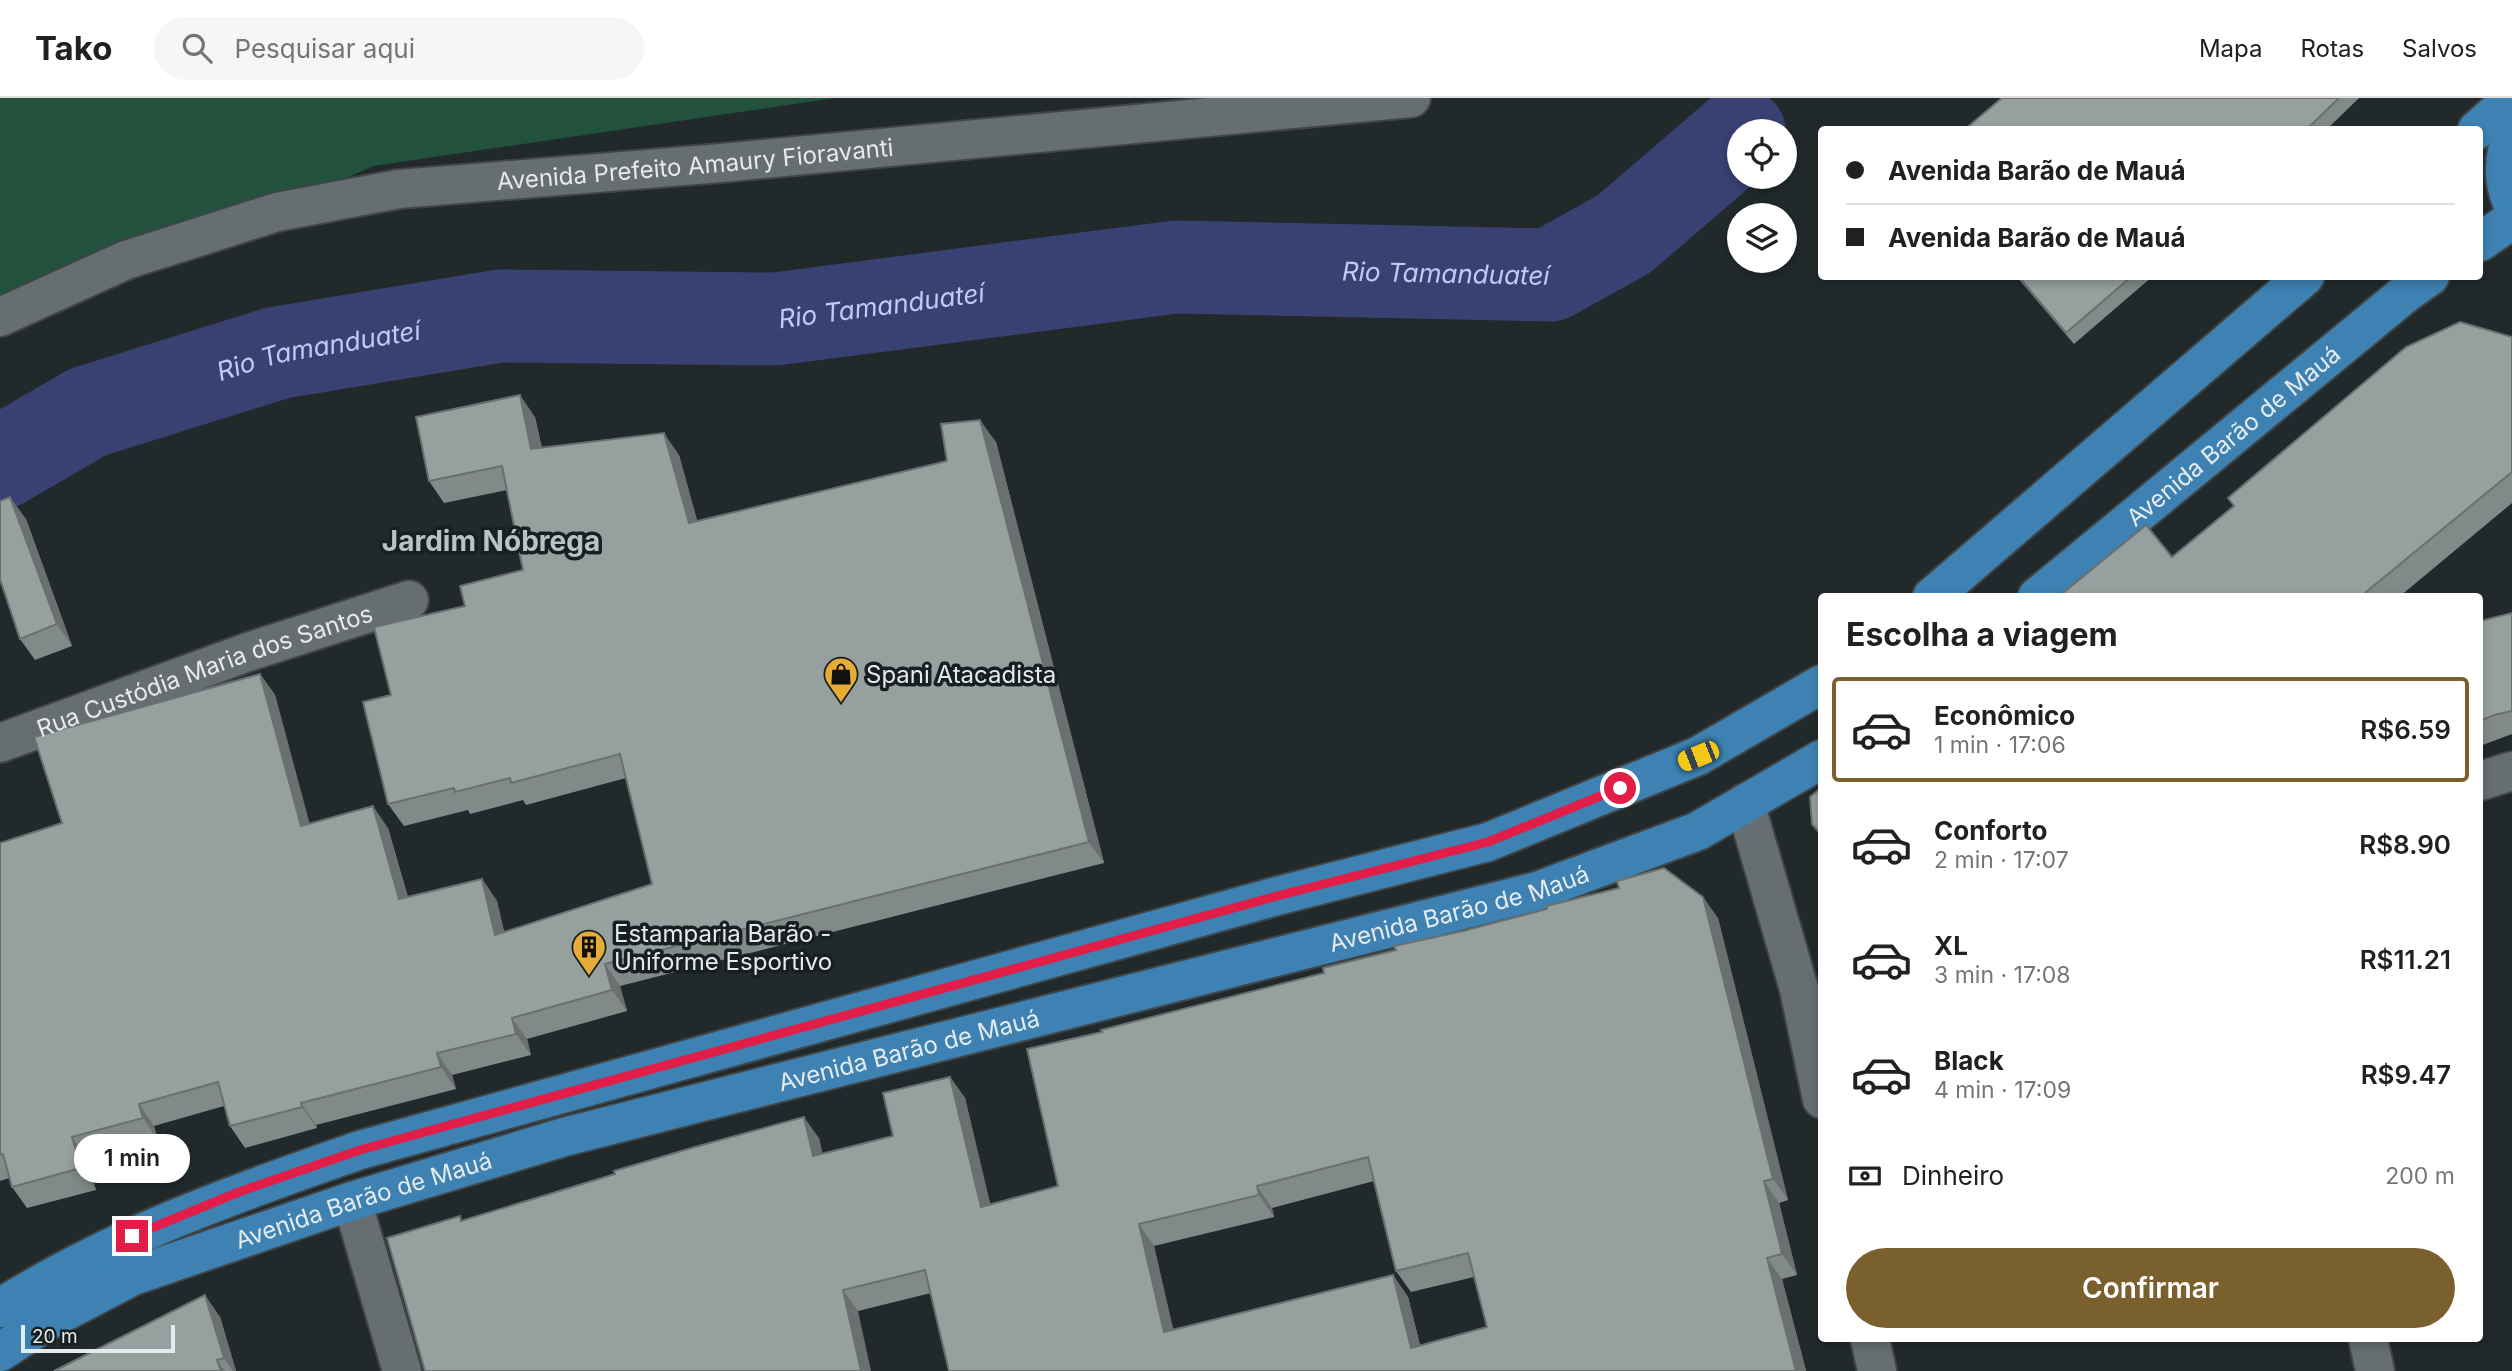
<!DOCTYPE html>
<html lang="pt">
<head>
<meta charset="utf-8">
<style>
  :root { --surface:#fff; --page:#f6f6f6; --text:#202124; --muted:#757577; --line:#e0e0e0; --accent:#7a602c }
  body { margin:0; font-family:Inter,sans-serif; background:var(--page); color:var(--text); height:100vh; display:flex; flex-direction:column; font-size:26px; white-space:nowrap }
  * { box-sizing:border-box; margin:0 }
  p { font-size:23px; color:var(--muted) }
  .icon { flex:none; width:38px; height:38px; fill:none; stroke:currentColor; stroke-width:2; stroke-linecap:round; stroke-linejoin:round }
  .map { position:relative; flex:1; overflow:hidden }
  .details { position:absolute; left:1818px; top:495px; width:665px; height:749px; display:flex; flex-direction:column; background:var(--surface); border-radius:7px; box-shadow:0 4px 10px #0003 }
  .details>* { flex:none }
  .guide { position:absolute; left:1818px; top:28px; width:665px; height:154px; border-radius:7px; box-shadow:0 4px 10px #0003; display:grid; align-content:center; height:154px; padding:0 28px; background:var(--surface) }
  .controls { position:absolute; left:1727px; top:21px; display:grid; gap:14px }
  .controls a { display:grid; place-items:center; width:70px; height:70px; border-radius:50%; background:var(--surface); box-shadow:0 4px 10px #0003; font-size:35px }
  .scale { position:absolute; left:21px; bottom:18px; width:154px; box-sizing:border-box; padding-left:7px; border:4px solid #e5eaec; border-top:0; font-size:19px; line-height:24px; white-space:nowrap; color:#e5eaec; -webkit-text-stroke:5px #181f21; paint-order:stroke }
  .end { position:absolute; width:32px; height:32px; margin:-16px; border:9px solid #e11d48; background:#fff; box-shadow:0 0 0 4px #fff }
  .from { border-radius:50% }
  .bubble { position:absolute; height:49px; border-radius:24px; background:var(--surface); box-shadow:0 4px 10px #0003; font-size:23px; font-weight:600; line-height:49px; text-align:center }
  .car { position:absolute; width:21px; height:42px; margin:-21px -10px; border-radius:9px; box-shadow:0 0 5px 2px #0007; background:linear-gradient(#f5c518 24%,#345 0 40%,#f5c518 0 76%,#345 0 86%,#f5c518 0) }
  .guide b { display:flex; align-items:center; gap:24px; height:66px; font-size:26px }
  .guide b+b { border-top:2px solid var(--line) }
  .guide i { width:18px; height:18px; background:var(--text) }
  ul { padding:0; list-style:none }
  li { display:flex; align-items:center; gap:21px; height:105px; margin:0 14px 10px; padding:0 14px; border:4px solid transparent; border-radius:7px }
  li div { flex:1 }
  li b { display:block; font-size:26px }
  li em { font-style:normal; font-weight:600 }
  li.active { border-color:var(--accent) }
  li>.icon { width:63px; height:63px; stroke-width:1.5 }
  h2 { padding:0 28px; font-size:32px; line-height:84px }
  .pay { display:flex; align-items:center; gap:18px; height:77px; padding:0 28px; font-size:26px }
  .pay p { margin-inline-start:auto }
  .primary-button { display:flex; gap:14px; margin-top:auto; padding:14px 28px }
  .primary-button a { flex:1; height:80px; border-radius:42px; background:var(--accent); color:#fff; font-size:28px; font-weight:600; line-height:80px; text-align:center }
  header { display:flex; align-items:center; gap:42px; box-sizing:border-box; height:98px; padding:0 35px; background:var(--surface); border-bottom:2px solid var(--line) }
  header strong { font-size:33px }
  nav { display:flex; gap:38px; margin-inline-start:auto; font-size:24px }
  .search { width:490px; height:63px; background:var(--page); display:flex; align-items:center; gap:18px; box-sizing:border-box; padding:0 24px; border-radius:38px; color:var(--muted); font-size:26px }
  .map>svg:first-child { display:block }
  .green { fill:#22523e }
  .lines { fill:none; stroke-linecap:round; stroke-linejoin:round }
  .river { stroke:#384172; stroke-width:93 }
  .minor-casing { stroke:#3f4547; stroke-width:42 }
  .major-casing { stroke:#3f4547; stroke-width:42 }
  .minor { stroke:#666e71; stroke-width:38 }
  .major { stroke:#3d82b2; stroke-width:38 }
  .wall { fill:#818a89; fill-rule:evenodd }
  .shaded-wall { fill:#69706f }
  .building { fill:#96a09f; stroke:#69706f; stroke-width:2; fill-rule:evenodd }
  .route { stroke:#e11d48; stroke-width:9 }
  .labels { text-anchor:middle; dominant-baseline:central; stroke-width:7; stroke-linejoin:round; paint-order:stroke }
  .street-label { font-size:24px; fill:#e5eaec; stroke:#181f21 }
  .poi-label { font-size:24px; fill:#e5eaec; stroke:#181f21; text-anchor:start }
  .water-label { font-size:26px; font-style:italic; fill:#becafa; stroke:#181f21 }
  .quarter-label { font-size:28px; font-weight:bold; fill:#b9c2c5; stroke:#181f21 }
</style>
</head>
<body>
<header>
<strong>Tako</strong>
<div class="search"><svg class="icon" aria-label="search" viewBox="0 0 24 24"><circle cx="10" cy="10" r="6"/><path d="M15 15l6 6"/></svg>Pesquisar aqui</div>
<nav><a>Mapa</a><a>Rotas</a><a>Salvos</a></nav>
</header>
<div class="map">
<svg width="2512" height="1273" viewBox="0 0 2512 1273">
  <rect width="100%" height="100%" fill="#21292b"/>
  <path class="green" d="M0,0H835L373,68L0,236Z"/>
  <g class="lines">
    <path class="river" id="s1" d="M0,365L88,314L277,255L500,218L775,221L1176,169L1550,177L1624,136L1740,36"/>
    <g class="minor-casing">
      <g id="minor">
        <path id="s2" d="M0,219L126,162L277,114L399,91L721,65L1411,0"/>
        <path id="s3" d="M0,645L248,554L409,502"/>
        <path d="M2480,683L2512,673"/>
        <path d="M1745,705L1799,891L1822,1001"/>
        <path d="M352,1103L402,1273"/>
        <path d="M1870,1241L1877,1273"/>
        <path d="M2368,1241L2375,1273"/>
      </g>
    </g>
    <g class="major-casing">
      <g id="major">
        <path d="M2477,32L2512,1"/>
        <path d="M2512,36C2503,61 2502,82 2512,105"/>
        <path d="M2480,144L2512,122"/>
        <path d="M1932,499L2305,178"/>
        <path id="s4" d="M2037,499L2406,195L2430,178"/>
        <path d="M0,1210C112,1139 236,1095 360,1052L1277,798L1488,744L1698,658L1822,586"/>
        <path id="s5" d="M0,1254L49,1222L133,1178L352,1103L564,1039L1537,793L1698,733L1822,661"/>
      </g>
    </g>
    <use href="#minor" class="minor"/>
    <use href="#major" class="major"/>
  </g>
  <g class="wall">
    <path d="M2002,0H2359L2326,32H1964Z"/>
    <path d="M2016,178H2153L2074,246Z"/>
    <path d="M2512,239V405L2399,499H2058L2172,459Z"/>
    <path d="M535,319L542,350L679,357L697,423L947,363L996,344L1104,765L620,888L627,913L527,941L531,957L452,977L456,991L316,1027L317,1030L245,1050L230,1028L224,1008L154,1028L158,1042L87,1061L96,1092L27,1110L12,1089L9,1080L0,1083V745L62,725L260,576L275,597L309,725L388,730L408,799L482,781L497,803L504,834L652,786L626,680L526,707L523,702L470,716L468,712L404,728L388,706L391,597L465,508L523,472L507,392L444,405L429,383Z"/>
    <path d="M26,421L72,548L35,562L20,541Z"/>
    <path d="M2512,515V636L2480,648V523Z"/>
    <path d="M1718,820L1788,1102L1779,1105L1797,1177L1782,1181L1806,1273H949L931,1195L858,1213L463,1122L819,1040L822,1056L893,1038L950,979L965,1000L990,1106L1058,1088ZM1374,1083L1396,1173L1411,1194L1474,1179L1487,1229L1420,1247L1408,1199L1393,1177L1173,1232L1154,1148L1274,1119L1272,1110Z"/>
    <path d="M220,1219L236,1273H54Z"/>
  </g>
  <g class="shaded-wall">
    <path d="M520,297L535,319L546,373L531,351Z"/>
    <path d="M980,322L996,344L1104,765L1089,744Z"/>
    <path d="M664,335L679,357L704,447L689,425Z"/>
    <path d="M10,399L26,421L72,548L57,526Z"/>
    <path d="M260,576L275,597L316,749L301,728Z"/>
    <path d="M373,708L388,730L414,823L399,801Z"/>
    <path d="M482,781L497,803L510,859L495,837Z"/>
    <path d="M1703,799L1718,820L1788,1102L1773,1081Z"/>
    <path d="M605,866L620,888L627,913L612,892Z"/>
    <path d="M512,920L527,941L531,957L516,936Z"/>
    <path d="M437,955L452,977L456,991L441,969Z"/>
    <path d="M950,979L965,1000L996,1130L981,1109Z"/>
    <path d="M301,1005L316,1027L317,1030L302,1009Z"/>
    <path d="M139,1006L154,1028L158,1042L143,1020Z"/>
    <path d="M804,1019L819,1040L828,1079L813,1058Z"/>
    <path d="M72,1039L87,1061L96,1092L81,1070Z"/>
    <path d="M1764,1083L1779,1105L1797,1177L1782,1156Z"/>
    <path d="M1257,1088L1272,1110L1274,1119L1259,1097Z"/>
    <path d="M1139,1126L1154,1148L1179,1256L1164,1234Z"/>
    <path d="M1767,1160L1782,1181L1806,1273H1796Z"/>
    <path d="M1393,1177L1408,1199L1426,1271L1411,1250Z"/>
    <path d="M843,1192L858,1213L871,1273H861Z"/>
    <path d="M205,1197L220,1219L236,1273H233L224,1260Z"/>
    <path d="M217,1262L225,1273H221Z"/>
  </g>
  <g class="building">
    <path d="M2002,0H2339L2306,32H1964Z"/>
    <path d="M2018,178H2132L2066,235Z"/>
    <path d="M2460,224L2512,239V374L2360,499H2058L2146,427L2172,459L2234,408L2228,400L2406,249Z"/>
    <path d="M520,297L531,351L664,335L689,425L947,363L941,326L980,322L1089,744L605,866L612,892L512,920L516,936L437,955L441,969L301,1005L302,1009L230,1028L218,984L139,1006L143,1020L72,1039L81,1070L12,1089L3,1056L0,1057V745L62,725L34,639L260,576L301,728L373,708L399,801L482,781L495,837L652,786L620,656L511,685L510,680L455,694L454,690L388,706L363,604L391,597L374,529L465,508L460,488L523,472L502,368L429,383L416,319Z"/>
    <path d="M10,399L57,526L20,541L0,481V403Z"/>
    <path d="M2512,515V613L2494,617L2480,623V523Z"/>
    <path d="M1822,689V738L1812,726L1810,699Z"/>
    <path d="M1664,770L1703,799L1773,1081L1764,1083L1782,1156L1767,1160L1796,1273H949L925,1172L843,1192L861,1273H425L387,1140L460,1118L461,1123L615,1076L614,1073L695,1049L804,1019L813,1058L893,1038L883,995L950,979L981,1109L1058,1088L1027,951L1102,934L1101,932L1324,875L1323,870L1396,852L1394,848L1463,833L1547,811V808L1619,790L1617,783ZM1368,1059L1396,1173L1468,1155L1487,1229L1411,1250L1393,1177L1164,1234L1139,1126L1259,1097L1257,1088Z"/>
    <path d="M205,1197L224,1260L217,1262L221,1273H54Z"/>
  </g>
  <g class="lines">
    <path class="route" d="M132,1138L239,1094L360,1052L1277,798L1488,744L1620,690"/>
  </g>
  <defs>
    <g id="shop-pin" transform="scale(1.75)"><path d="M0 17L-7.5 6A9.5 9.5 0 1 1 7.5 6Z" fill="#e7ac36" stroke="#181f21"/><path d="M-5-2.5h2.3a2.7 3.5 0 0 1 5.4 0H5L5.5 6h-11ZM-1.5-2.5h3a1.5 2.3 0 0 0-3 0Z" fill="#111"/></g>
    <g id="building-pin" transform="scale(1.75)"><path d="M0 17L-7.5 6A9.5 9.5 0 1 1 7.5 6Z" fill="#e7ac36" stroke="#181f21"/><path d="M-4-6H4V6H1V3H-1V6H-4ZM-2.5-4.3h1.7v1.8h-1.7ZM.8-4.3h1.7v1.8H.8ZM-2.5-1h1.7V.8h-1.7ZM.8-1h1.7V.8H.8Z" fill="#111"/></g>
  </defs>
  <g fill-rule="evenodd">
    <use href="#shop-pin" x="841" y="576"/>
    <use href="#building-pin" x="589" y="849"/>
  </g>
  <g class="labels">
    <g class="street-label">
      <text stroke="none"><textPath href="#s2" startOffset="718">Avenida Prefeito Amaury Fioravanti</textPath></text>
      <text stroke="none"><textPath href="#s4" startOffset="254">Avenida Barão de Mauá</textPath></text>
      <text stroke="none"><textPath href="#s3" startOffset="217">Rua Custódia Maria dos Santos</textPath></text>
      <text stroke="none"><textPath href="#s5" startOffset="1530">Avenida Barão de Mauá</textPath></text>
      <text stroke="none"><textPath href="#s5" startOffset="962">Avenida Barão de Mauá</textPath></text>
      <text stroke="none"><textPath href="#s5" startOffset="396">Avenida Barão de Mauá</textPath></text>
    </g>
    <g class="poi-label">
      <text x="866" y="576">Spani Atacadista</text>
      <text x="614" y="835">Estamparia Barão -<tspan x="614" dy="28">Uniforme Esportivo</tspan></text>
    </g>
    <g class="water-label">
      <text stroke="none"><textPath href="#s1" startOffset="1475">Rio Tamanduateí</textPath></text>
      <text stroke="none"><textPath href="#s1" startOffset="908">Rio Tamanduateí</textPath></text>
      <text stroke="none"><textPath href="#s1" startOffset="341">Rio Tamanduateí</textPath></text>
    </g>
    <g class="quarter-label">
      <text x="491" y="443">Jardim Nóbrega</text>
    </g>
  </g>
</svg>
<div class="controls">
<a><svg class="icon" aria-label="locate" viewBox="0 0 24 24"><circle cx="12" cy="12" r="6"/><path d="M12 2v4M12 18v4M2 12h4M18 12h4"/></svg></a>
<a><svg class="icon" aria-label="layers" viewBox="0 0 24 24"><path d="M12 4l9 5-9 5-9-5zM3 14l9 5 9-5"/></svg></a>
</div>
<div class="scale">20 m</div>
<i class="end from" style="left:1620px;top:690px"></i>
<i class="end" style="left:132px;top:1138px"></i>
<div class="bubble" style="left:74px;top:1036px;width:116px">1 min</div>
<i class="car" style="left:1698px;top:658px;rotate:248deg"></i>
<div class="guide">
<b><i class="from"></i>Avenida Barão de Mauá</b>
<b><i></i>Avenida Barão de Mauá</b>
</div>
<section class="details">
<h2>Escolha a viagem</h2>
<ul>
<li class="active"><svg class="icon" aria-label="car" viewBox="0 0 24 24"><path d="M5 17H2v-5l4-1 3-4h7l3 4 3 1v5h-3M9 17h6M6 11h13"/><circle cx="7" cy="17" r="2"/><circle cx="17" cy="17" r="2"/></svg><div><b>Econômico</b><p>1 min · 17:06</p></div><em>R$6.59</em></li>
<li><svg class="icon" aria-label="car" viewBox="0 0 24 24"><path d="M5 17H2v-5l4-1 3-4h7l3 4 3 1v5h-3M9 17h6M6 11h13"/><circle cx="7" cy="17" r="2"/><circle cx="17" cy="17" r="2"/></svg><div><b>Conforto</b><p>2 min · 17:07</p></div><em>R$8.90</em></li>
<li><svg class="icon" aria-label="car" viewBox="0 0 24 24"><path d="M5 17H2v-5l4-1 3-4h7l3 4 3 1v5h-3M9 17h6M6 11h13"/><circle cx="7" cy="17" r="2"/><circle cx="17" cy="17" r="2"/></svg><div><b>XL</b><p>3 min · 17:08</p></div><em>R$11.21</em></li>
<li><svg class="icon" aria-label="car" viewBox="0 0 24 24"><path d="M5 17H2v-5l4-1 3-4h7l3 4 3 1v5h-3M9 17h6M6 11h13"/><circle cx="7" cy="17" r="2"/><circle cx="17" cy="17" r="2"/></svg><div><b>Black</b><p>4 min · 17:09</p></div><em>R$9.47</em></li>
</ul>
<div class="pay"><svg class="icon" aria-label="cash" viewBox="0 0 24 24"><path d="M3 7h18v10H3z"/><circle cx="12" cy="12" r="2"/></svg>Dinheiro<p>200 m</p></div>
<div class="primary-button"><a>Confirmar</a></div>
</section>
</div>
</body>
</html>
